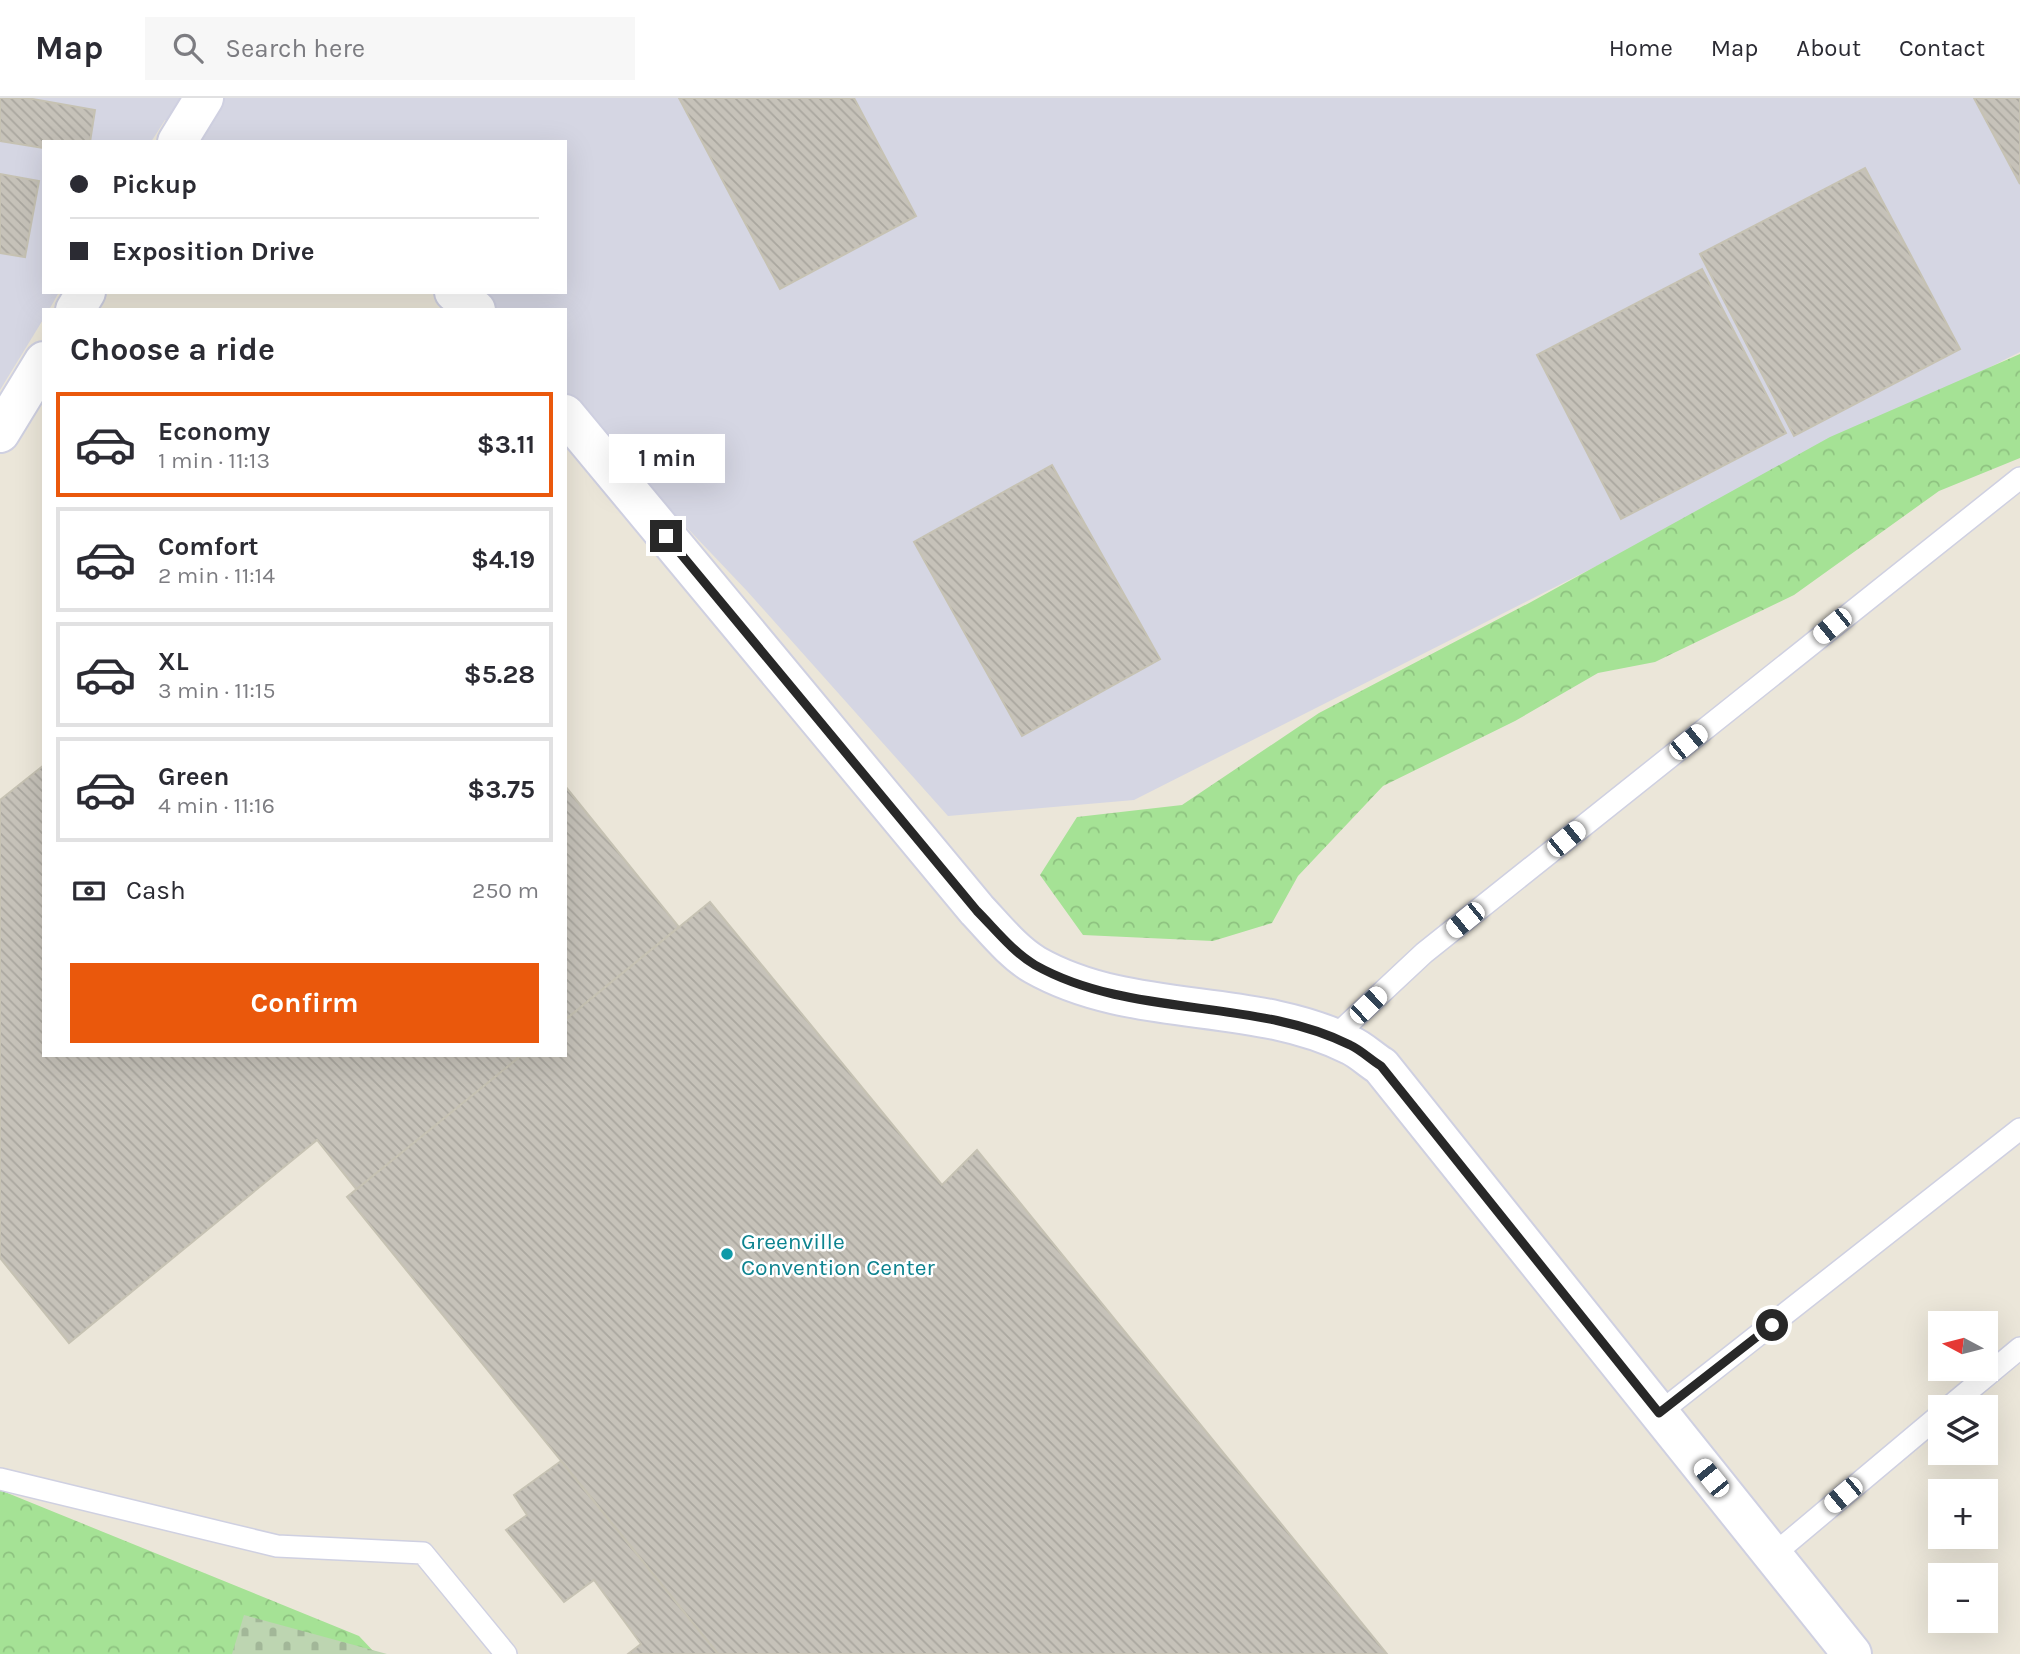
<!DOCTYPE html>
<html lang="en">
<head>
<meta charset="utf-8">
<style>
  :root { --surface:#fff; --page:#f7f7f7; --text:#2b2b33; --muted:#7c7c81; --line:#e1e1e2; --accent:#ea580c }
  body { margin:0; font-family:Karla,sans-serif; background:var(--page); color:var(--text); height:100vh; display:flex; flex-direction:column; font-size:26px; white-space:nowrap }
  * { box-sizing:border-box; margin:0 }
  p { font-size:23px; color:var(--muted) }
  .icon { flex:none; width:38px; height:38px; fill:none; stroke:currentColor; stroke-width:2; stroke-linecap:round; stroke-linejoin:round }
  .map { position:relative; flex:1; overflow:hidden }
  .details { position:absolute; left:42px; top:210px; width:525px; height:749px; display:flex; flex-direction:column; background:var(--surface); border-radius:0px; box-shadow:0 7px 28px #0002 }
  .details>* { flex:none }
  .hud { position:absolute; left:42px; top:42px; width:525px; height:154px; border-radius:0px; box-shadow:0 7px 28px #0002; display:grid; align-content:center; height:154px; padding:0 28px; background:var(--surface) }
  .needle { width:46px; rotate:277deg }
  .buttons { position:absolute; left:1928px; top:1213px; display:grid; gap:14px }
  .buttons a { display:grid; place-items:center; width:70px; height:70px; border-radius:0px; background:var(--surface); box-shadow:0 7px 28px #0002; font-size:35px }
  .end { position:absolute; width:32px; height:32px; margin:-16px; border:9px solid #282828; background:#fff; box-shadow:0 0 0 4px #fff }
  .from { border-radius:50% }
  .bubble { position:absolute; height:49px; border-radius:0px; background:var(--surface); box-shadow:0 7px 28px #0002; font-size:23px; font-weight:700; line-height:49px; text-align:center }
  .car { position:absolute; width:21px; height:42px; margin:-21px -10px; border-radius:9px; box-shadow:0 0 5px 2px #0007; background:linear-gradient(#fff 24%,#345 0 40%,#fff 0 76%,#345 0 86%,#fff 0) }
  .hud b { display:flex; align-items:center; gap:24px; height:66px; font-size:26px }
  .hud b+b { border-top:2px solid var(--line) }
  .hud i { width:18px; height:18px; background:var(--text) }
  ul { padding:0; list-style:none }
  li { display:flex; align-items:center; gap:21px; height:105px; margin:0 14px 10px; padding:0 14px; border:4px solid var(--line); border-radius:0px }
  li div { flex:1 }
  li b { display:block; font-size:26px }
  li em { font-style:normal; font-weight:700 }
  li.active { border-color:var(--accent) }
  li>.icon { width:63px; height:63px; stroke-width:1.5 }
  h2 { padding:0 28px; font-size:32px; line-height:84px }
  .pay { display:flex; align-items:center; gap:18px; height:77px; padding:0 28px; font-size:26px }
  .pay p { margin-inline-start:auto }
  .cta { display:flex; gap:14px; margin-top:auto; padding:14px 28px }
  .cta a { flex:1; height:80px; border-radius:0px; background:var(--accent); color:#fff; font-size:28px; font-weight:700; line-height:80px; text-align:center }
  header { display:flex; align-items:center; gap:42px; box-sizing:border-box; height:98px; padding:0 35px; background:var(--surface); border-bottom:2px solid var(--line) }
  header strong { font-size:33px }
  nav { display:flex; gap:38px; margin-inline-start:auto; font-size:24px }
  .search { width:490px; height:63px; background:var(--page); display:flex; align-items:center; gap:18px; box-sizing:border-box; padding:0 24px; border-radius:0px; color:var(--muted); font-size:26px }
  .map>svg:first-child { display:block }
  .airport { fill:#d5d6e3 }
  .forest { fill:url(#forest-crowns) }
  .cemetery { fill:url(#cemetery-stones) }
  .building { fill:url(#building-back-hatch); stroke:#c6c2b3; stroke-width:2 }
  .lines { fill:none; stroke-linecap:round; stroke-linejoin:round }
  .service-casing { stroke:#cfd0e1; stroke-width:24 }
  .minor-casing { stroke:#cfd0e1; stroke-width:42 }
  .service { stroke:#fff; stroke-width:21 }
  .minor { stroke:#fff; stroke-width:38 }
  .route { stroke:#282828; stroke-width:9 }
  .culture-dot { fill:#0f9aa8; stroke:#fff; stroke-width:2.5 }
  .labels { text-anchor:middle; dominant-baseline:central; stroke-width:5; stroke-linejoin:round; paint-order:stroke }
  .culture-label { font-size:23px; fill:#0d838f; stroke:#fff; text-anchor:start }
</style>
</head>
<body>
<header>
<strong>Map</strong>
<div class="search"><svg class="icon" aria-label="search" viewBox="0 0 24 24"><circle cx="10" cy="10" r="6"/><path d="M15 15l6 6"/></svg>Search here</div>
<nav><a>Home</a><a>Map</a><a>About</a><a>Contact</a></nav>
</header>
<div class="map">
<svg width="2020" height="1556" viewBox="0 0 2020 1556">
  <defs>
    <pattern id="forest-crowns" width="20" height="18" patternUnits="userSpaceOnUse" patternTransform="scale(1.75)"><rect width="20" height="18" fill="#a5e295"/><path d="M2 6a3 3 0 1 1 6 0M12 15a3 3 0 1 1 6 0" fill="none" stroke="#8ec280"/></pattern>
    <pattern id="cemetery-stones" width="16" height="16" patternUnits="userSpaceOnUse" patternTransform="scale(1.75)"><rect width="16" height="16" fill="#bdd5b1"/><path d="M2 7V4a2 2 0 0 1 4 0v3zM10 15v-3a2 2 0 0 1 4 0v3z" fill="#a2b798"/></pattern>
    <pattern id="building-back-hatch" width="6" height="6" patternUnits="userSpaceOnUse" patternTransform="scale(1.75)"><rect width="6" height="6" fill="#c6c2b9"/><path d="M-1 5l2 2M0 0l6 6M5-1l2 2" fill="none" stroke="#aaa79f"/></pattern>
  </defs>
  <rect width="100%" height="100%" fill="#ebe6d9"/>
  <path class="airport" d="M0,0H2020V254L1134,702L948,718L747,493L565,301V212H481L464,194H565V44H207L165,22L151,44H44V194H59L49,212H44V220L0,292Z"/>
  <g class="forest">
    <path d="M2020,256V360L1939,393L1794,497L1655,564L1598,575L1515,623L1383,688L1298,778L1272,825L1213,843L1083,837L1040,777L1077,719L1182,707L1319,615L1531,504L1830,339Z"/>
    <path d="M0,1392L359,1538L376,1556H0Z"/>
  </g>
  <path class="cemetery" d="M244,1517L387,1556H232Z"/>
  <g class="building">
    <path d="M0,0H27L95,12L90,44H44V50L0,43Z"/>
    <path d="M679,0H854L916,118L780,191Z"/>
    <path d="M1974,0H2020V86Z"/>
    <path d="M1865,70L1960,251L1794,338L1700,156Z"/>
    <path d="M0,76L39,83L25,159L0,155Z"/>
    <path d="M1702,171L1786,335L1621,421L1537,257Z"/>
    <path d="M1052,367L1160,561L1022,638L914,444Z"/>
    <path d="M44,667V957H522L357,1092L317,1042L69,1245L0,1160V702Z"/>
    <path d="M565,688L679,829L565,922Z"/>
    <path d="M710,804L942,1087L977,1052L1387,1556H718L347,1099L522,957H565V922Z"/>
    <path d="M561,1363L718,1556H628L641,1546L594,1482L564,1504L506,1432L527,1417L514,1397Z"/>
  </g>
  <g class="lines">
    <g class="service-casing">
      <g id="service">
        <path d="M1332,941L1424,855L2020,380"/>
        <path d="M1949,1309L2020,1250"/>
        <path d="M1659,1315L2020,1031"/>
        <path d="M0,1381L277,1448L423,1455L506,1556"/>
        <path d="M1773,1457L1941,1316"/>
      </g>
    </g>
    <g class="minor-casing">
      <g id="minor">
        <path d="M177,44L204,0"/>
        <path d="M454,194L476,212"/>
        <path d="M75,212L86,194"/>
        <path d="M565,316L977,812C995,831 1013,854 1035,867C1132,922 1252,898 1350,947C1361,952 1371,962 1381,968L1852,1556"/>
        <path d="M0,335L44,263"/>
      </g>
    </g>
    <use href="#service" class="service"/>
    <use href="#minor" class="minor"/>
  </g>
  <g class="lines">
    <path class="route" d="M666,438L977,813C995,831 1013,854 1035,867C1131,921 1254,899 1350,947C1361,952 1371,962 1381,968L1659,1315L1772,1227"/>
  </g>
  <circle class="culture-dot" cx="727" cy="1156" r="7"/>
  <g class="labels">
    <g class="culture-label">
      <text x="741" y="1143">Greenville<tspan x="741" dy="26">Convention Center</tspan></text>
    </g>
  </g>
</svg>
<div class="buttons">
<a><svg class="needle" viewBox="-14 -14 28 28"><path d="M0-13l5 13h-10z" fill="#e53935"/><path d="M0 13l5-13h-10z" fill="#7c7c81"/></svg></a>
<a><svg class="icon" aria-label="layers" viewBox="0 0 24 24"><path d="M12 4l9 5-9 5-9-5zM3 14l9 5 9-5"/></svg></a>
<a>+</a>
<a>−</a>
</div>
<i class="end from" style="left:1772px;top:1227px"></i>
<i class="end" style="left:666px;top:438px"></i>
<div class="bubble" style="left:609px;top:336px;width:116px">1 min</div>
<i class="car" style="left:1832px;top:528px;rotate:231deg"></i>
<i class="car" style="left:1688px;top:644px;rotate:51deg"></i>
<i class="car" style="left:1566px;top:741px;rotate:51deg"></i>
<i class="car" style="left:1465px;top:822px;rotate:231deg"></i>
<i class="car" style="left:1368px;top:907px;rotate:46deg"></i>
<i class="car" style="left:1711px;top:1380px;rotate:321deg"></i>
<i class="car" style="left:1843px;top:1397px;rotate:230deg"></i>
<div class="hud">
<b><i class="from"></i>Pickup</b>
<b><i></i>Exposition Drive</b>
</div>
<section class="details">
<h2>Choose a ride</h2>
<ul>
<li class="active"><svg class="icon" aria-label="car" viewBox="0 0 24 24"><path d="M5 17H2v-5l4-1 3-4h7l3 4 3 1v5h-3M9 17h6M6 11h13"/><circle cx="7" cy="17" r="2"/><circle cx="17" cy="17" r="2"/></svg><div><b>Economy</b><p>1 min · 11:13</p></div><em>$3.11</em></li>
<li><svg class="icon" aria-label="car" viewBox="0 0 24 24"><path d="M5 17H2v-5l4-1 3-4h7l3 4 3 1v5h-3M9 17h6M6 11h13"/><circle cx="7" cy="17" r="2"/><circle cx="17" cy="17" r="2"/></svg><div><b>Comfort</b><p>2 min · 11:14</p></div><em>$4.19</em></li>
<li><svg class="icon" aria-label="car" viewBox="0 0 24 24"><path d="M5 17H2v-5l4-1 3-4h7l3 4 3 1v5h-3M9 17h6M6 11h13"/><circle cx="7" cy="17" r="2"/><circle cx="17" cy="17" r="2"/></svg><div><b>XL</b><p>3 min · 11:15</p></div><em>$5.28</em></li>
<li><svg class="icon" aria-label="car" viewBox="0 0 24 24"><path d="M5 17H2v-5l4-1 3-4h7l3 4 3 1v5h-3M9 17h6M6 11h13"/><circle cx="7" cy="17" r="2"/><circle cx="17" cy="17" r="2"/></svg><div><b>Green</b><p>4 min · 11:16</p></div><em>$3.75</em></li>
</ul>
<div class="pay"><svg class="icon" aria-label="cash" viewBox="0 0 24 24"><path d="M3 7h18v10H3z"/><circle cx="12" cy="12" r="2"/></svg>Cash<p>250 m</p></div>
<div class="cta"><a>Confirm</a></div>
</section>
</div>
</body>
</html>
